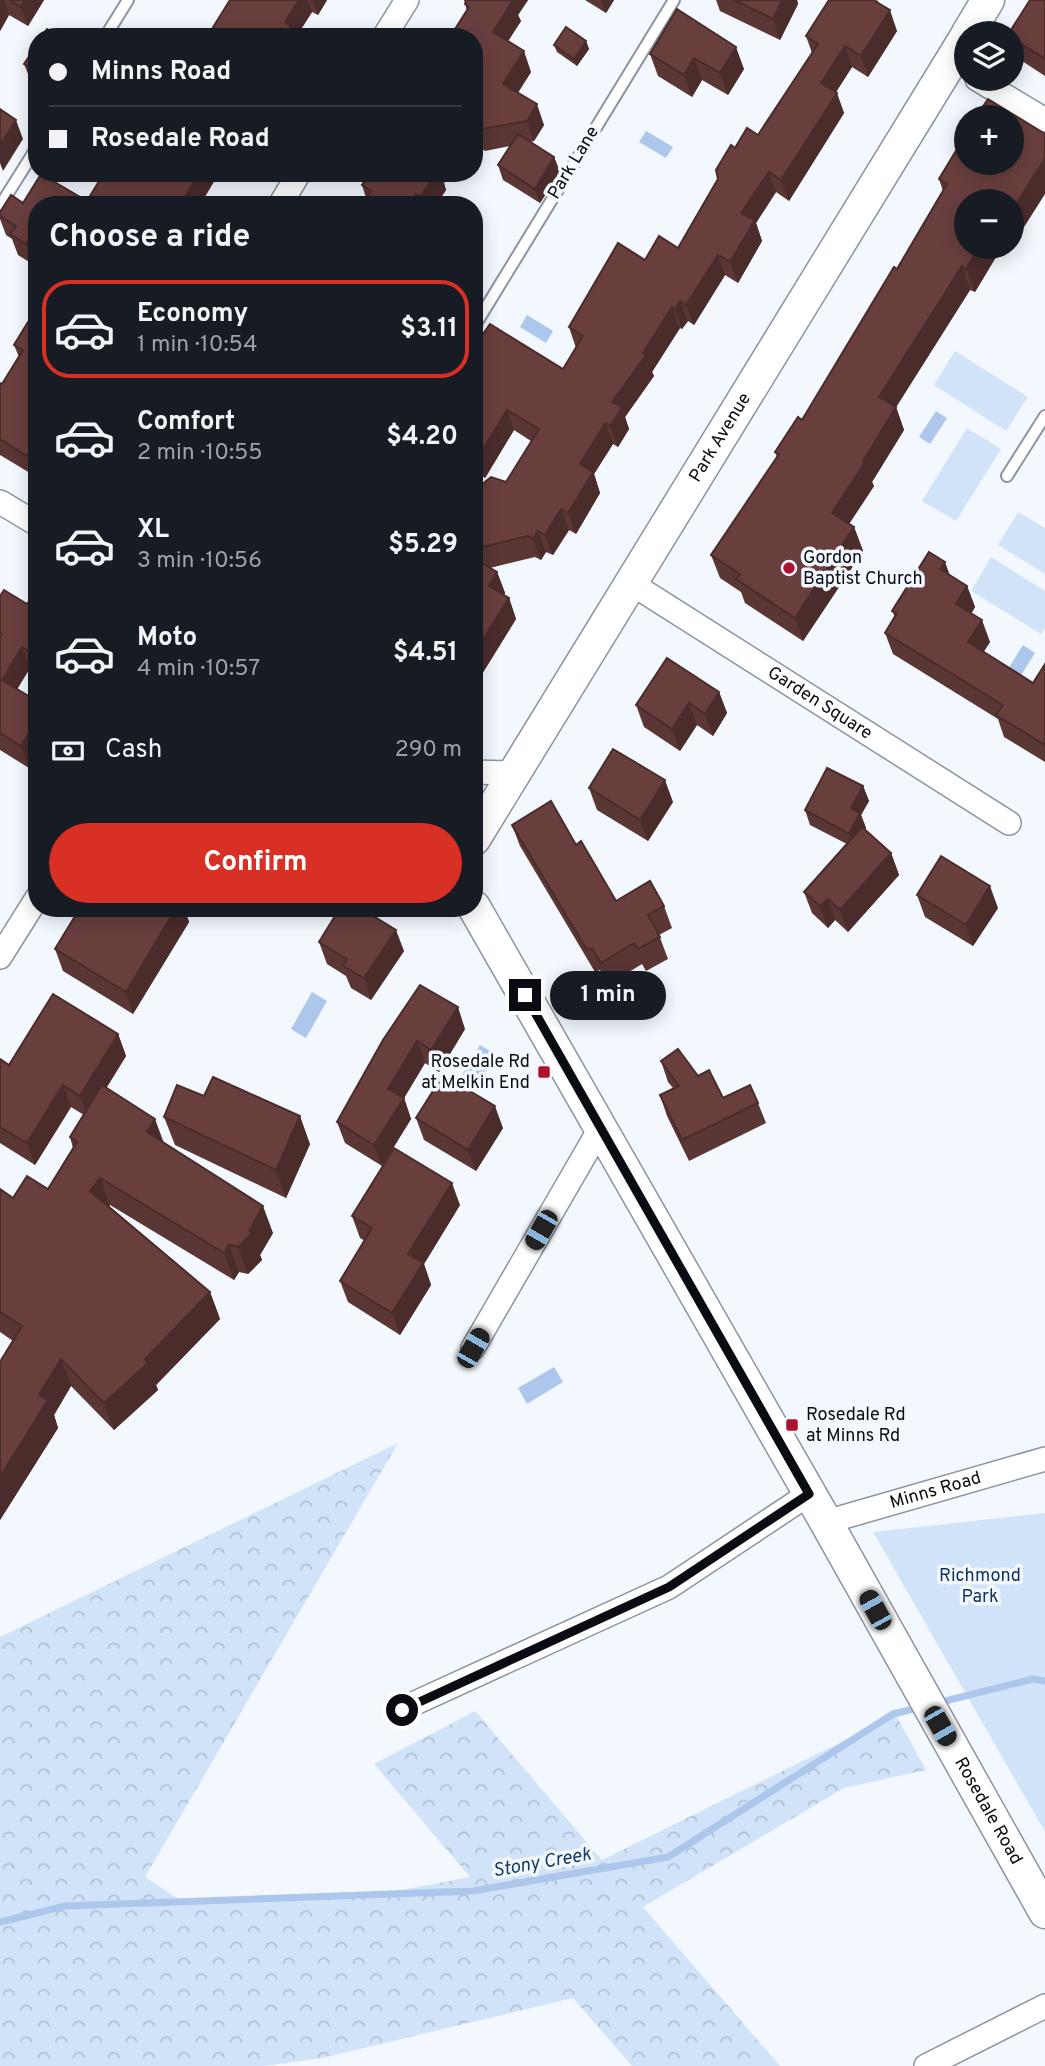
<!DOCTYPE html>
<html lang="en">
<head>
<meta charset="utf-8">
<style>
  :root { --surface:#171b24; --page:#242831; --text:#f1f3f6; --muted:#9ea1a6; --line:#363941; --accent:#d93025 }
  body { margin:0; font-family:Overpass,sans-serif; background:var(--page); color:var(--text); height:100vh; display:flex; flex-direction:column; font-size:26px; white-space:nowrap }
  * { box-sizing:border-box; margin:0 }
  p { font-size:23px; color:var(--muted) }
  .icon { flex:none; width:38px; height:38px; fill:none; stroke:currentColor; stroke-width:2; stroke-linecap:round; stroke-linejoin:round }
  .map { position:relative; flex:1; overflow:hidden }
  .drawer { position:absolute; left:28px; top:196px; width:455px; height:721px; display:flex; flex-direction:column; background:var(--surface); border-radius:28px; box-shadow:0 4px 18px #0003 }
  .drawer>* { flex:none }
  .top-card { position:absolute; left:28px; top:28px; width:455px; height:154px; border-radius:28px; box-shadow:0 4px 18px #0003; display:grid; align-content:center; height:154px; padding:0 21px; background:var(--surface) }
  .buttons { position:absolute; left:954px; top:21px; display:grid; gap:14px }
  .buttons a { display:grid; place-items:center; width:70px; height:70px; border-radius:50%; background:var(--surface); box-shadow:0 4px 18px #0003; font-size:35px }
  .end { position:absolute; width:32px; height:32px; margin:-16px; border:9px solid #090c10; background:#fff; box-shadow:0 0 0 4px #fff }
  .from { border-radius:50% }
  .bubble { position:absolute; height:49px; border-radius:24px; background:var(--surface); box-shadow:0 4px 18px #0003; font-size:23px; font-weight:700; line-height:49px; text-align:center }
  .car { position:absolute; width:21px; height:42px; margin:-21px -10px; border-radius:9px; box-shadow:0 0 5px 2px #0007; background:linear-gradient(#222 24%,#8ab4d8 0 40%,#222 0 76%,#8ab4d8 0 86%,#222 0) }
  .top-card b { display:flex; align-items:center; gap:24px; height:66px; font-size:26px }
  .top-card b+b { border-top:2px solid var(--line) }
  .top-card i { width:18px; height:18px; background:var(--text) }
  ul { padding:0; list-style:none }
  li { display:flex; align-items:center; gap:21px; height:98px; margin:0 14px 10px; padding:0 7px; border:4px solid transparent; border-radius:28px }
  li div { flex:1 }
  li b { display:block; font-size:26px }
  li em { font-style:normal; font-weight:700 }
  li.on { border-color:var(--accent) }
  li>.icon { width:63px; height:63px; stroke-width:1.5 }
  h2 { padding:0 21px; font-size:32px; line-height:84px }
  .pay { display:flex; align-items:center; gap:18px; height:77px; padding:0 21px; font-size:26px }
  .pay p { margin-inline-start:auto }
  .primary-button { display:flex; gap:14px; margin-top:auto; padding:14px 21px }
  .primary-button a { flex:1; height:80px; border-radius:42px; background:var(--accent); color:#fff; font-size:28px; font-weight:700; line-height:80px; text-align:center }
  .map>svg:first-child { display:block }
  .forest { fill:url(#forest-crowns) }
  .park { fill:#d1e3f9 }
  .water { fill:#acc7eb }
  .lines { fill:none; stroke-linecap:round; stroke-linejoin:round }
  .stream { stroke:#acc7eb; stroke-width:7 }
  .lane-casing { stroke:#8c949f; stroke-width:14 }
  .street-casing { stroke:#8c949f; stroke-width:26 }
  .secondary-casing { stroke:#8c949f; stroke-width:35 }
  .lane { stroke:#fff; stroke-width:10 }
  .street { stroke:#fff; stroke-width:23 }
  .secondary { stroke:#fff; stroke-width:32 }
  .wall { fill:#5a3635 }
  .shaded-wall { fill:#4a2c2b }
  .building { fill:#693f3e; stroke:#4a2c2b; stroke-width:2 }
  .route { stroke:#090c10; stroke-width:9 }
  .poi-dot { fill:#aa142c; stroke:#f3f8ff; stroke-width:2.5 }
  .labels { text-anchor:middle; dominant-baseline:central; stroke-width:7; stroke-linejoin:round; paint-order:stroke }
  .street-label { font-size:18px; fill:#090c10; stroke:#f3f8ff }
  .poi-label { font-size:18px; fill:#090c10; stroke:#f3f8ff; text-anchor:start }
  .park-label { font-size:18px; fill:#0d325e; stroke:#f3f8ff }
  .water-label { font-size:19px; font-style:italic; fill:#163b68; stroke:#f3f8ff }
</style>
</head>
<body>
<div class="map">
<svg width="1045" height="2066" viewBox="0 0 1045 2066">
  <defs>
    <pattern id="forest-crowns" width="20" height="18" patternUnits="userSpaceOnUse" patternTransform="scale(1.75)"><rect width="20" height="18" fill="#d1e3f9"/><path d="M2 6a3 3 0 1 1 6 0M12 15a3 3 0 1 1 6 0" fill="none" stroke="#b2c2d4"/></pattern>
  </defs>
  <rect width="100%" height="100%" fill="#f3f8ff"/>
  <path class="forest" d="M398,1443L145,1877L183,1902L370,1896L470,1877L374,1764L475,1711L602,1860L896,1715L926,1770L844,1788L643,1907L780,2066H632L573,1998L322,2058L264,2066H0V1637Z"/>
  <g class="park">
    <path d="M955,351L1028,397L1006,431L934,385Z"/>
    <path d="M967,428L1001,449L956,521L922,501Z"/>
    <path d="M1018,512L1045,528V574L998,545Z"/>
    <path d="M991,557L1045,591V628L1041,634L971,591Z"/>
    <path d="M1045,1513V1832L873,1532Z"/>
  </g>
  <g class="water">
    <path d="M646,131L673,147L666,158L639,142Z"/>
    <path d="M527,315L553,331L546,343L520,327Z"/>
    <path d="M936,411L947,418L930,444L919,437Z"/>
    <path d="M1023,645L1035,653L1015,685L1003,677Z"/>
    <path d="M312,992L327,1001L306,1038L291,1029Z"/>
    <path d="M480,1045L495,1054L474,1091L458,1082Z"/>
    <path d="M554,1367L563,1382L527,1404L518,1388Z"/>
  </g>
  <g class="lines">
    <g class="stream">
      <path d="M937,1703L1033,1679L1045,1681"/>
      <path d="M0,1922L65,1906L473,1891L668,1857L893,1714L922,1707"/>
    </g>
    <g class="lane-casing">
      <g id="lane">
        <path d="M105,37L128,0"/>
        <path d="M0,206L37,147"/>
        <path d="M474,327L674,0"/>
        <path d="M1007,476L1045,416"/>
      </g>
    </g>
    <g class="street-casing">
      <g id="street">
        <path d="M384,37L407,0"/>
        <path d="M977,79L1045,120"/>
        <path d="M280,205L299,173"/>
        <path d="M0,502L37,524"/>
        <path id="s1" d="M629,582L1009,823"/>
        <path d="M474,772L514,773"/>
        <path d="M0,957L37,898"/>
        <path d="M473,1348L601,1127"/>
        <path id="s2" d="M826,1522L1045,1459"/>
        <path d="M402,1709L669,1587L809,1494"/>
        <path d="M926,2066L1045,2006"/>
      </g>
    </g>
    <g class="secondary-casing">
      <g id="secondary">
        <path d="M968,33L988,0"/>
        <path id="s3" d="M474,839L966,37"/>
        <path id="s4" d="M474,907L826,1522L1045,1912"/>
      </g>
    </g>
    <use href="#lane" class="lane"/>
    <use href="#street" class="street"/>
    <use href="#secondary" class="secondary"/>
  </g>
  <g class="wall">
    <path d="M0,0H44L28,26L9,15L0,31Z"/>
    <path d="M230,0H327L318,15L312,12L296,37H207Z"/>
    <path d="M464,0H528L518,15L521,21L508,41L531,72L518,93L544,125L534,141L531,142L554,157L560,172L540,203L503,180L498,165L510,146L485,151L474,144V37Z"/>
    <path d="M585,0H614L606,13Z"/>
    <path d="M716,0H797L798,4L780,40L720,11Z"/>
    <path d="M877,0L897,31L868,77L852,67L836,92L844,113L789,201L776,192L756,223L762,241L738,283L725,275L694,325L688,321L682,329L680,328L652,372L654,376L625,417L629,429L618,447L613,444L594,474L600,493L576,534L569,530L553,555L546,552L541,560L535,557L490,568L497,572L505,593L504,595L509,598L516,619L474,687V491L506,482L531,441L514,430L485,478L474,471V342L563,369L576,348L569,327L645,260L678,248L735,148L758,135L812,53L806,36Z"/>
    <path d="M1045,0V76L1016,57L1012,46V33Z"/>
    <path d="M677,9L744,69L728,95L702,80L692,97L658,76L650,54Z"/>
    <path d="M586,41L589,49L577,66L557,52L554,45Z"/>
    <path d="M37,45V84L30,79L24,64Z"/>
    <path d="M1012,163L1014,243L1012,242V201L966,247H1002L975,292L970,290L896,407L904,430L872,482L874,486L849,524L854,527L863,551L803,641L745,603L741,592L720,578L711,555L777,457L775,452L802,420L897,269L943,191L939,179Z"/>
    <path d="M44,173H79L75,179L57,182L45,175Z"/>
    <path d="M219,173L200,205H37V260L34,265L18,255L12,239L6,235L0,219V212L23,203L87,201Z"/>
    <path d="M370,173H450L444,183L446,190L436,205H362L366,198L362,185Z"/>
    <path d="M37,317V473L35,476L0,455V383L2,384L19,357L14,345Z"/>
    <path d="M949,574L967,586L975,607L971,614L990,642L983,652L1033,683L1045,664V762L1004,737L998,719L893,654L885,633L895,617L892,611Z"/>
    <path d="M0,596L27,604L37,603V672L30,668L17,689L29,768L0,750Z"/>
    <path d="M719,692L727,713L713,736L697,725L680,751L644,727L636,705Z"/>
    <path d="M863,786L869,801L861,815L866,828L865,829L891,853L899,875L848,932L835,920L828,928L812,913L804,892L847,844L810,825L805,810Z"/>
    <path d="M589,788L673,802L648,841L597,810Z"/>
    <path d="M512,825L576,845L616,901L664,906L672,928L659,935L668,959L646,971L642,964L609,984L600,970L595,972L520,846Z"/>
    <path d="M917,895L998,908L973,946L925,917Z"/>
    <path d="M80,908H184L189,922L133,1014L63,971L55,949Z"/>
    <path d="M292,908H305L301,914Z"/>
    <path d="M319,942L404,951L371,1000L351,988L346,976L327,964Z"/>
    <path d="M465,1029L439,1072L425,1063L404,1098L411,1119L382,1166L345,1143L337,1122L383,1040Z"/>
    <path d="M118,1034L126,1056L106,1088L163,1143L273,1233L260,1255L262,1260L248,1274L239,1272L234,1280L110,1205L109,1206L210,1292L220,1319L156,1385L158,1390L114,1430L71,1386L54,1415L58,1428L0,1520V1362L13,1341L0,1332V1189L13,1198L48,1189L73,1148L70,1137L84,1115L71,1107L35,1165L0,1143V1059L9,1065Z"/>
    <path d="M661,1061L698,1076L723,1098L758,1103L766,1123L689,1161L667,1116L660,1095L673,1088L668,1082Z"/>
    <path d="M204,1096L310,1144L286,1198L175,1145L164,1117Z"/>
    <path d="M416,1118L503,1128L476,1171L424,1140Z"/>
    <path d="M460,1205L424,1264L431,1285L400,1335L348,1302L340,1281L365,1241L360,1238L352,1216Z"/>
  </g>
  <g class="shaded-wall">
    <path d="M0,0H4L9,15L0,31Z"/>
    <path d="M25,0H44L28,26L21,7Z"/>
    <path d="M299,0H307L312,12L296,37H284L285,22Z"/>
    <path d="M312,0H327L318,15Z"/>
    <path d="M510,0H528L518,15L521,21L501,52L493,32Z"/>
    <path d="M601,0H614L606,13Z"/>
    <path d="M782,0H797L798,4L780,40L773,19Z"/>
    <path d="M890,10L897,31L868,77L861,56Z"/>
    <path d="M586,41L589,49L577,66L574,59Z"/>
    <path d="M845,46L852,67L829,103L821,83Z"/>
    <path d="M736,47L744,69L728,95L720,73Z"/>
    <path d="M524,51L531,72L510,104L503,84Z"/>
    <path d="M694,58L702,80L692,97L684,75Z"/>
    <path d="M837,93L844,113L789,201L781,180Z"/>
    <path d="M537,104L544,125L534,141L527,121Z"/>
    <path d="M16,120L23,139L3,171L0,163V145Z"/>
    <path d="M554,157L560,172L540,203L535,189Z"/>
    <path d="M1045,158V194L1014,243L1012,236V211Z"/>
    <path d="M769,172L776,192L756,223L762,241L738,283L730,262L741,213Z"/>
    <path d="M199,173H219L200,205H180Z"/>
    <path d="M436,173H450L444,183L446,190L436,205H424L421,196Z"/>
    <path d="M416,194L420,205H409Z"/>
    <path d="M30,238L37,256V260L34,265L26,244Z"/>
    <path d="M979,247H1002L975,292L966,269Z"/>
    <path d="M718,255L725,275L694,325L686,305Z"/>
    <path d="M962,266L970,290L888,420L879,397Z"/>
    <path d="M680,301L688,321L682,329L675,309Z"/>
    <path d="M672,307L680,328L652,372L654,376L625,417L629,429L618,447L610,426L612,402Z"/>
    <path d="M896,407L904,430L872,482L874,486L841,536L832,513Z"/>
    <path d="M507,410L514,430L485,478L478,457Z"/>
    <path d="M605,423L613,444L594,474L600,493L576,534L568,513L580,464Z"/>
    <path d="M37,440V473L35,476L27,456Z"/>
    <path d="M561,509L569,530L553,555L545,535Z"/>
    <path d="M854,527L863,551L803,641L795,618Z"/>
    <path d="M538,531L546,552L541,560L533,539Z"/>
    <path d="M945,562L953,584L940,569Z"/>
    <path d="M497,572L505,593L497,607L489,586Z"/>
    <path d="M967,586L975,607L964,626L956,604Z"/>
    <path d="M509,598L516,619L474,687V654Z"/>
    <path d="M982,620L990,642L976,664L968,642Z"/>
    <path d="M22,647L30,668L10,701L2,680Z"/>
    <path d="M719,692L727,713L713,736L705,714Z"/>
    <path d="M689,703L697,725L680,751L672,729Z"/>
    <path d="M37,720V755L29,768L21,746Z"/>
    <path d="M665,780L673,802L648,841L640,820Z"/>
    <path d="M863,786L869,801L861,815L866,828L855,849L849,834L851,808Z"/>
    <path d="M891,853L899,875L848,932L840,910Z"/>
    <path d="M990,886L998,908L973,946L966,925Z"/>
    <path d="M828,899L835,920L828,928L820,906Z"/>
    <path d="M176,908H184L189,922L133,1014L126,992Z"/>
    <path d="M396,930L404,951L371,1000L364,978Z"/>
    <path d="M458,1007L465,1029L439,1072L431,1050Z"/>
    <path d="M118,1034L126,1056L88,1118L80,1096Z"/>
    <path d="M417,1041L425,1063L404,1098L411,1119L382,1166L374,1145L388,1089Z"/>
    <path d="M63,1085L71,1107L35,1165L27,1143Z"/>
    <path d="M495,1106L503,1128L476,1171L468,1150Z"/>
    <path d="M300,1116L310,1144L286,1198L276,1170Z"/>
    <path d="M155,1119L165,1146L147,1132Z"/>
    <path d="M100,1178L110,1205L100,1218L90,1191Z"/>
    <path d="M452,1183L460,1205L424,1264L431,1285L400,1335L392,1313L408,1254Z"/>
    <path d="M263,1206L273,1233L260,1255L262,1260L248,1274L238,1247L249,1231Z"/>
    <path d="M229,1245L239,1272L234,1280L224,1253Z"/>
    <path d="M210,1292L220,1319L156,1385L158,1390L114,1430L104,1403Z"/>
    <path d="M61,1359L71,1386L54,1415L58,1428L0,1520V1477L39,1395Z"/>
  </g>
  <g class="building">
    <path d="M10,0H25L21,7Z"/>
    <path d="M230,0H299L285,22L291,26L284,37H207Z"/>
    <path d="M467,0H513L493,32L524,51L503,84L537,104L527,121L477,130L474,128V37H450L469,7L465,4Z"/>
    <path d="M734,0H782L773,19Z"/>
    <path d="M829,0H873L890,10L861,56L845,46L821,83L837,93L781,180L769,172L741,213L755,220L730,262L718,255L686,305L680,301L675,309L672,307L643,353L646,355L612,402L622,408L610,426L605,423L580,464L593,472L568,513L561,509L545,535L538,531L533,539L528,536L474,549V491L491,477L506,482L539,429L507,410L478,457L474,455V342L481,333L483,334L490,324L563,369L583,336L569,327L618,243L645,260L659,236L678,248L718,179L716,170L731,145L735,148L747,128L758,135L818,44L806,36Z"/>
    <path d="M1030,0H1045V59L1012,38V33H1009Z"/>
    <path d="M677,9L736,47L720,73L694,58L684,75L650,54Z"/>
    <path d="M566,27L586,41L574,59L554,45Z"/>
    <path d="M47,29L60,37H42Z"/>
    <path d="M192,32L199,37H189Z"/>
    <path d="M37,45V72L24,64Z"/>
    <path d="M988,99L1045,134V158L1012,211V201H966V247H979L966,269L962,266L879,397L896,407L863,461L865,462L832,513L854,527L795,618L736,579L740,574L711,555L779,454L775,452L798,417L802,420L894,267L897,269L947,184L939,179L966,134V163H1012V117H976Z"/>
    <path d="M0,109L16,120L0,145Z"/>
    <path d="M518,134L554,157L535,189L498,165Z"/>
    <path d="M104,173H199L180,205H37V242L30,238L26,244L10,234L16,226L0,216V212L11,195L23,203L41,174L87,201Z"/>
    <path d="M370,173H436L421,196L416,194L409,205H362L371,191L362,185Z"/>
    <path d="M33,314L37,317V440L27,456L0,439V383L2,384L23,350L14,345Z"/>
    <path d="M929,552L945,562L940,569L967,586L956,604L982,620L968,642L1033,683L1045,664V745L996,715L1003,705L885,633L897,613L892,611Z"/>
    <path d="M474,558L497,572L489,586L509,598L474,654Z"/>
    <path d="M4,590L27,604L30,600L37,603V656L22,647L2,680L37,701V720L21,746L0,733V637L2,634L0,633V596Z"/>
    <path d="M667,658L719,692L705,714L689,703L672,729L636,705Z"/>
    <path d="M613,749L665,780L640,820L589,788Z"/>
    <path d="M827,768L863,786L851,808L860,813L849,834L805,810Z"/>
    <path d="M551,801L576,845L581,841L616,901L650,881L664,906L648,915L660,937L638,949L634,943L601,963L592,948L587,950L512,825Z"/>
    <path d="M862,827L891,853L840,910L828,899L820,906L804,892Z"/>
    <path d="M941,856L990,886L966,925L917,895Z"/>
    <path d="M80,908H176L126,992L55,949Z"/>
    <path d="M340,908H344L357,916L362,909L396,930L364,978L343,966L347,959L319,942Z"/>
    <path d="M420,985L458,1007L431,1050L417,1041L388,1089L404,1098L374,1145L337,1122L383,1040Z"/>
    <path d="M53,994L118,1034L80,1096L63,1085L27,1143L0,1127V1059L9,1065Z"/>
    <path d="M678,1049L698,1076L709,1070L723,1098L750,1085L758,1103L682,1140L660,1095L679,1086L661,1061Z"/>
    <path d="M443,1075L495,1106L468,1150L416,1118Z"/>
    <path d="M213,1077L300,1116L276,1170L164,1117L177,1085L204,1096Z"/>
    <path d="M102,1085L155,1119L147,1132L263,1206L249,1231L252,1233L238,1247L229,1245L224,1253L100,1178L90,1191L210,1292L145,1359L148,1363L104,1403L61,1359L39,1395L48,1400L0,1477V1362L22,1326L0,1312V1189L13,1198L27,1176L48,1189L77,1142L70,1137Z"/>
    <path d="M394,1148L452,1183L408,1254L423,1263L392,1313L340,1281L372,1228L352,1216Z"/>
  </g>
  <g class="lines">
    <path class="route" d="M402,1710L669,1587L809,1494L525,995"/>
  </g>
  <g class="poi-dot">
    <circle cx="789" cy="568" r="7"/>
    <rect x="537" y="1065" width="14" height="14" rx="3.5"/>
    <rect x="785" y="1418" width="14" height="14" rx="3.5"/>
  </g>
  <g class="labels">
    <g class="street-label">
      <text transform="translate(574 163) rotate(-59)">Park Lane</text>
      <text stroke="none"><textPath href="#s3" startOffset="471">Park Avenue</textPath></text>
      <text stroke="none"><textPath href="#s1" startOffset="226">Garden Square</textPath></text>
      <text stroke="none"><textPath href="#s2" startOffset="114">Minns Road</textPath></text>
      <text stroke="none"><textPath href="#s4" startOffset="1040">Rosedale Road</textPath></text>
    </g>
    <g class="poi-label">
      <text x="803" y="558">Gordon<tspan x="803" dy="21">Baptist Church</tspan></text>
      <text x="530" y="1062" text-anchor="end">Rosedale Rd<tspan x="530" dy="21">at Melkin End</tspan></text>
      <text x="806" y="1415">Rosedale Rd<tspan x="806" dy="21">at Minns Rd</tspan></text>
    </g>
    <g class="park-label">
      <text x="980" y="1576">Richmond<tspan x="980" dy="21">Park</tspan></text>
    </g>
    <g class="water-label">
      <text transform="translate(542 1863) rotate(-10)">Stony Creek</text>
    </g>
  </g>
</svg>
<div class="buttons">
<a><svg class="icon" aria-label="layers" viewBox="0 0 24 24"><path d="M12 4l9 5-9 5-9-5zM3 14l9 5 9-5"/></svg></a>
<a>+</a>
<a>−</a>
</div>
<i class="end from" style="left:402px;top:1710px"></i>
<i class="end" style="left:525px;top:995px"></i>
<div class="bubble" style="left:550px;top:971px;width:116px">1 min</div>
<i class="car" style="left:541px;top:1230px;rotate:210deg"></i>
<i class="car" style="left:473px;top:1348px;rotate:30deg"></i>
<i class="car" style="left:875px;top:1610px;rotate:331deg"></i>
<i class="car" style="left:940px;top:1726px;rotate:150deg"></i>
<div class="top-card">
<b><i class="from"></i>Minns Road</b>
<b><i></i>Rosedale Road</b>
</div>
<section class="drawer">
<h2>Choose a ride</h2>
<ul>
<li class="on"><svg class="icon" aria-label="car" viewBox="0 0 24 24"><path d="M5 17H2v-5l4-1 3-4h7l3 4 3 1v5h-3M9 17h6M6 11h13"/><circle cx="7" cy="17" r="2"/><circle cx="17" cy="17" r="2"/></svg><div><b>Economy</b><p>1 min · 10:54</p></div><em>$3.11</em></li>
<li><svg class="icon" aria-label="car" viewBox="0 0 24 24"><path d="M5 17H2v-5l4-1 3-4h7l3 4 3 1v5h-3M9 17h6M6 11h13"/><circle cx="7" cy="17" r="2"/><circle cx="17" cy="17" r="2"/></svg><div><b>Comfort</b><p>2 min · 10:55</p></div><em>$4.20</em></li>
<li><svg class="icon" aria-label="car" viewBox="0 0 24 24"><path d="M5 17H2v-5l4-1 3-4h7l3 4 3 1v5h-3M9 17h6M6 11h13"/><circle cx="7" cy="17" r="2"/><circle cx="17" cy="17" r="2"/></svg><div><b>XL</b><p>3 min · 10:56</p></div><em>$5.29</em></li>
<li><svg class="icon" aria-label="car" viewBox="0 0 24 24"><path d="M5 17H2v-5l4-1 3-4h7l3 4 3 1v5h-3M9 17h6M6 11h13"/><circle cx="7" cy="17" r="2"/><circle cx="17" cy="17" r="2"/></svg><div><b>Moto</b><p>4 min · 10:57</p></div><em>$4.51</em></li>
</ul>
<div class="pay"><svg class="icon" aria-label="cash" viewBox="0 0 24 24"><path d="M3 7h18v10H3z"/><circle cx="12" cy="12" r="2"/></svg>Cash<p>290 m</p></div>
<div class="primary-button"><a>Confirm</a></div>
</section>
</div>
</body>
</html>
